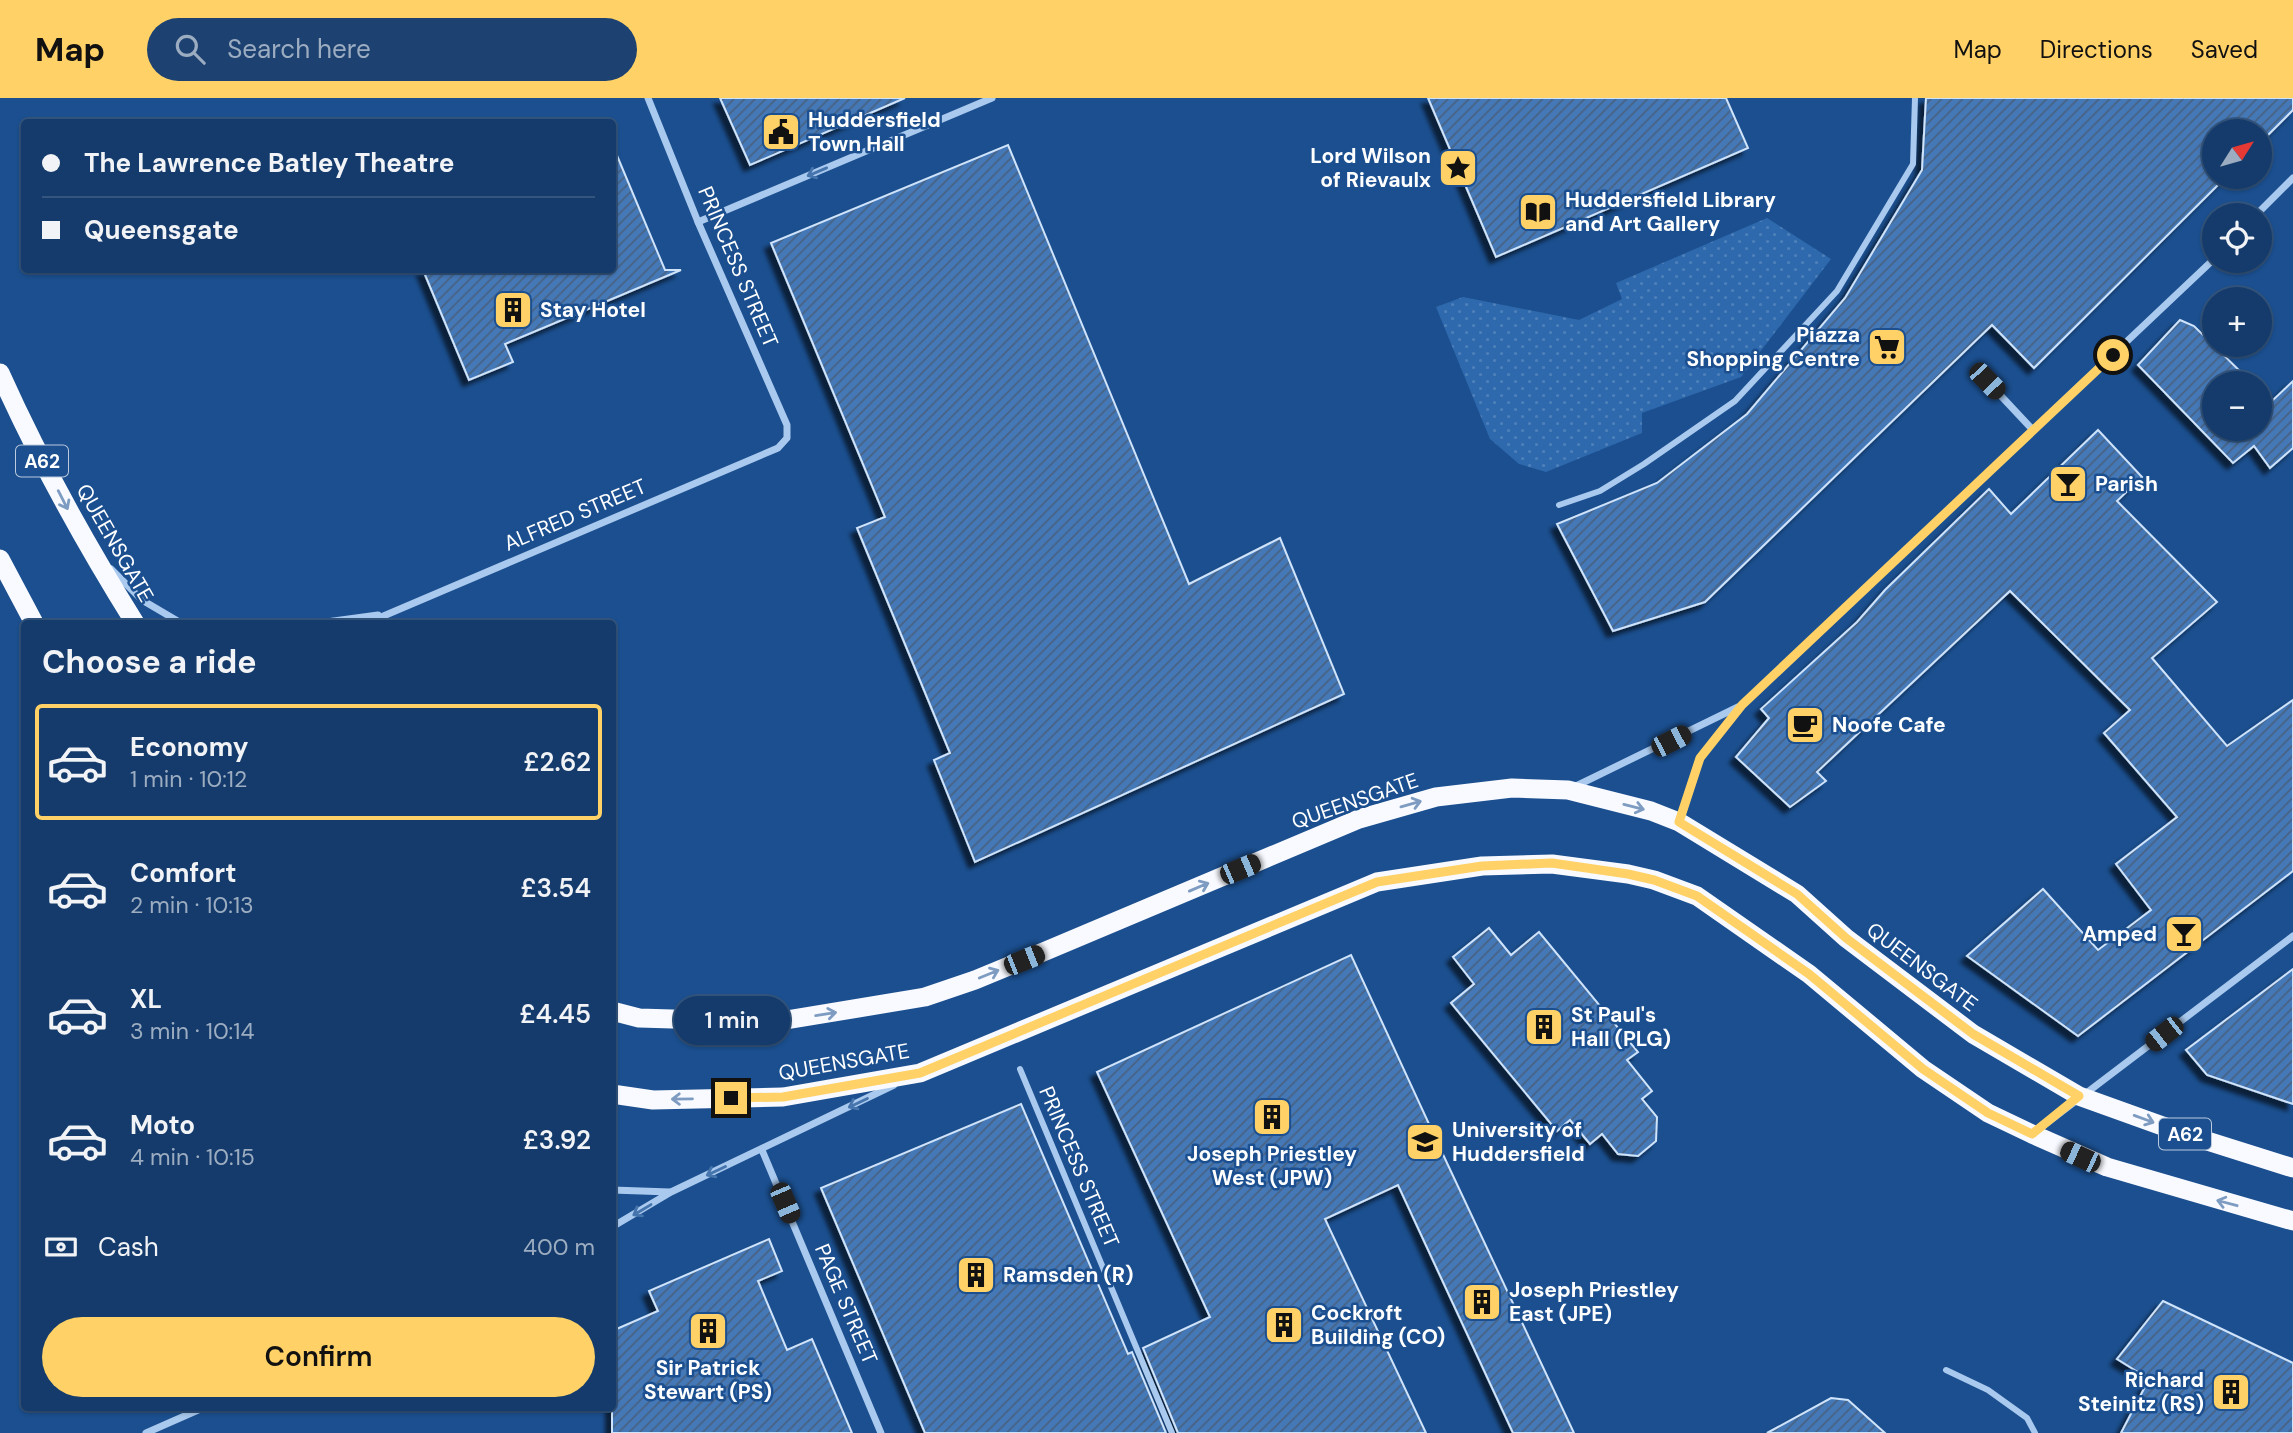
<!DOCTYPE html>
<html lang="en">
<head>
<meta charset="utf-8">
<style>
  :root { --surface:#143b6b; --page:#1d4271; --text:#f1f3f6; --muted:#9dadc1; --line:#33557e; --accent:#ffd166 }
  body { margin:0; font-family:"DM Sans",sans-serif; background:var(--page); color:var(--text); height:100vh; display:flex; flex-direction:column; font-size:26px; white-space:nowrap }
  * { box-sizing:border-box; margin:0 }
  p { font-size:23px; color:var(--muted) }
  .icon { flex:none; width:38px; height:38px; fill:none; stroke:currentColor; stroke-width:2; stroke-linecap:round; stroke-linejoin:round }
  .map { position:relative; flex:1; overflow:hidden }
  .side { position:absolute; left:21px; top:522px; width:595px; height:791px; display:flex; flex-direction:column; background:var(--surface); border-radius:7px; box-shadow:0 2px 5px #0004,0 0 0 2px var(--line) }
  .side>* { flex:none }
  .banner { position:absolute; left:21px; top:21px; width:595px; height:154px; border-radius:7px; box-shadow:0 2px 5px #0004,0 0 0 2px var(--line); display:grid; align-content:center; height:154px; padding:0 21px; background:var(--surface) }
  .needle { width:46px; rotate:53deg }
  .fabs { position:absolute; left:2202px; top:21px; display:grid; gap:14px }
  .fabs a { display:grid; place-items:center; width:70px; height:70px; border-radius:50%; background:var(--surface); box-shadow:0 2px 5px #0004,0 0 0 2px var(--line); font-size:35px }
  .end { position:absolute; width:32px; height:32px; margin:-16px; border:9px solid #ffd166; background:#111; box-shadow:0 0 0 4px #111 }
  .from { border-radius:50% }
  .bubble { position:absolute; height:49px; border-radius:24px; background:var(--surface); box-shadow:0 2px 5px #0004,0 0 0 2px var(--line); font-size:23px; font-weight:600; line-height:49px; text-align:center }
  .car { position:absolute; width:21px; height:42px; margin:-21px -10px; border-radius:9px; box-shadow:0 0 5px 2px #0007; background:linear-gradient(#222 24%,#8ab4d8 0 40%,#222 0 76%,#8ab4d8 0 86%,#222 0) }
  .banner b { display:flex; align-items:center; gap:24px; height:66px; font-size:26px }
  .banner b+b { border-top:2px solid var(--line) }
  .banner i { width:18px; height:18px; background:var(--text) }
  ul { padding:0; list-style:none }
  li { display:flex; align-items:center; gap:21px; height:116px; margin:0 14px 10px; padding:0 7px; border:4px solid transparent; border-radius:7px }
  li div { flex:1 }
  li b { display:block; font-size:26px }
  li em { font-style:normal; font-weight:600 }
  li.current { border-color:var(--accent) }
  li>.icon { width:63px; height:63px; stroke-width:1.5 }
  h2 { padding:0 21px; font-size:32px; line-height:84px }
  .pay { display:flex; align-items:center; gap:18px; height:77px; padding:0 21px; font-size:26px }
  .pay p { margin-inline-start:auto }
  .button { display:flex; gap:14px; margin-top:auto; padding:14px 21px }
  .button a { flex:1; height:80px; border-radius:42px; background:var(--accent); color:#111; font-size:28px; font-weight:600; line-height:80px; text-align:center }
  header { display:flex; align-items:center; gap:42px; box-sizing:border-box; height:98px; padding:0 35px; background:var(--accent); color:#111 }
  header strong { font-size:33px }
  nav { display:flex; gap:38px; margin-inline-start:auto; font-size:24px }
  .search { width:490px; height:63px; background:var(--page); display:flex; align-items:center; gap:18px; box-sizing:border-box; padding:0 24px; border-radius:38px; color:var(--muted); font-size:26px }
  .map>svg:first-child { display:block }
  .grass { fill:url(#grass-dots) }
  .building { fill:url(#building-hatch); stroke:#cfe3fa; stroke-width:2; filter:url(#shadow) }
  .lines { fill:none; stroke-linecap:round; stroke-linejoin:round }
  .pedestrian { stroke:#a9c9ee; stroke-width:6 }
  .minor { stroke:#a9c9ee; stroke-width:7 }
  .trunk { stroke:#f8faff; stroke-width:19 }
  .oneway { stroke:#4674ac }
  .oneway2 { stroke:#7e9cc1 }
  .route { stroke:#ffd166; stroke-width:9 }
  .labels { text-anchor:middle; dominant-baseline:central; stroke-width:5; stroke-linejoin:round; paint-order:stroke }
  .shield { fill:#1b4f8f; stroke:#bbcadd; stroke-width:2 }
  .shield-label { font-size:19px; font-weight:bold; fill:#fff }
  .poi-label { font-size:21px; font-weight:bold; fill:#fff; stroke:#1b4f8f; text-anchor:start }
  .street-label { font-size:21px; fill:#fff; stroke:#1b4f8f }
</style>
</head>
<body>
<header>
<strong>Map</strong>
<div class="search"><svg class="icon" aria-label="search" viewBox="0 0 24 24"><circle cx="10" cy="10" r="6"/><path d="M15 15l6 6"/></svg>Search here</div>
<nav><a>Map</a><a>Directions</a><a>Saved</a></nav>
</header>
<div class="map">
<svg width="2293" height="1335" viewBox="0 0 2293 1335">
  <defs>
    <pattern id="grass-dots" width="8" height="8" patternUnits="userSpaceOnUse" patternTransform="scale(1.75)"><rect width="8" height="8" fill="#2e69ad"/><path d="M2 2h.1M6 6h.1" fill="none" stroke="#4d80b9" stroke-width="1.8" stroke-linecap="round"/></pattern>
    <pattern id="building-hatch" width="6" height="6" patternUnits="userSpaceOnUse" patternTransform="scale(1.75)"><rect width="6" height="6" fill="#4478b7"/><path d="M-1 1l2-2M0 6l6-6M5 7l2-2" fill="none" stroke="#486282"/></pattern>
    <filter id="shadow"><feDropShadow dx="-6" dy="6" stdDeviation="2" flood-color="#0009"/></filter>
  </defs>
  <rect width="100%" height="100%" fill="#1b4f8f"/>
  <path class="grass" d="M1767,120L1831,161L1741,279L1642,315V335L1546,374L1519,366L1490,341L1436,209L1463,199L1579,222L1622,201L1616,185Z"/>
  <g class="building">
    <path d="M720,0H905L750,67Z"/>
    <path d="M1428,0H1726L1748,50L1496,159Z"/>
    <path d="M1926,0H2293V12L2259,46V33H2214V79H2226L2034,270L1992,227L1705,504L1613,533L1557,426L1657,385L1747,316L1845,200L1922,72Z"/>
    <path d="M1008,47L1189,486L1280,440L1344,596L975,764L934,662L950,655L857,430L885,419L771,145Z"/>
    <path d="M613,48L665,172H681L505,246L513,264L469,282L423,172H612Z"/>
    <path d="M2180,222L2194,228L2252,285H2214V331H2259V293L2271,304L2293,283V350L2270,370L2254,348L2233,365L2138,267Z"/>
    <path d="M2098,332L2142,379L2117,403L2217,504L2152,560L2227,648L2293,602V773L2078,938L1967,858L2043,791L2098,852L2151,812L2116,766L2177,719L2104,635L2130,612L2010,493L1817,674L1826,683L1790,709L1736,659L1769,620L1761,611L1857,524L1885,492L1989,391L2011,416Z"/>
    <path d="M1489,830L1511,857L1539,834L1638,954L1627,962L1652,993L1642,1001L1657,1019L1656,1043L1638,1058L1618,1056L1602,1036L1590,1046L1570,1022L1557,1033L1451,905L1474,886L1453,859Z"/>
    <path d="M1351,857L1447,1065L1574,1335H1513L1398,1087L1325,1121L1426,1335H1178L1143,1250L1210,1219L1097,974Z"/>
    <path d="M2293,871V1006L2207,977L2186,952Z"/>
    <path d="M1021,1006L1128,1256L1132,1254L1166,1335H925L821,1090Z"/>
    <path d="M769,1141L782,1173L758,1183L787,1252L812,1241L852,1335H612V1233L658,1213L649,1193Z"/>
    <path d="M2163,1203L2293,1265V1335H2121L2149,1281L2117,1261Z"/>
    <path d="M1831,1300L1848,1302L1885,1335H1767Z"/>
  </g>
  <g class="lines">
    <g class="pedestrian">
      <path d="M1559,407L1600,393L1644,366L1735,303L1837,193L1913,66L1915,0"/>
      <path d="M1020,971L1172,1335"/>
      <path d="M1946,1272L1988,1292L2027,1320L2035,1335"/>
    </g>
    <g class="minor">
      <path d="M2256,117L2293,80"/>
      <path d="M698,124L992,0"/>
      <path d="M1987,283L2033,332"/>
      <path d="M111,471L142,502L181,525"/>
      <path d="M319,525L378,517"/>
      <path d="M367,525L778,350L787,340V327L698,124L648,0"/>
      <path d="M1576,688L1738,609"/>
      <path d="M1680,723L1700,660L1742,607L2214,161"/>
      <path d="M2035,1034L2293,838"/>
      <path d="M762,1052L881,1335"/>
      <path d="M612,1092L670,1094"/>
      <path d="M612,1129L671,1094L894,987"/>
      <path d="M146,1335L205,1309"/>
    </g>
    <g class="trunk">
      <path d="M0,275C39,362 85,445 135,525"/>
      <path d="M0,461L34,525"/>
      <path d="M612,913L639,920L774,924L925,899L975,882L1048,852L1359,721L1436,699L1512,690L1568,692L1651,713L1679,724L1797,796L1846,840L1973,936L2079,998L2182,1035L2293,1070"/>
      <path d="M612,996L653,1002L783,999L920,975L1377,784L1482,768L1552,766L1628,776L1654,782L1697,798L1809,876L1923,971L1988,1015L2032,1036L2107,1069L2293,1123"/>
    </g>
  </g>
  <defs><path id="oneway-shaft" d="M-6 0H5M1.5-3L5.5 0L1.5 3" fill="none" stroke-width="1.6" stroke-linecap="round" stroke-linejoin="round" transform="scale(1.75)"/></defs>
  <g class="oneway">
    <use href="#oneway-shaft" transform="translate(817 74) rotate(157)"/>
    <use href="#oneway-shaft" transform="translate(858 1005) rotate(154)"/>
    <use href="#oneway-shaft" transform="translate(716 1073) rotate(155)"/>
    <use href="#oneway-shaft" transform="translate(642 1112) rotate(149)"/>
  </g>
  <g class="oneway2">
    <use href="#oneway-shaft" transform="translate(63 402) rotate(63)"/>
    <use href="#oneway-shaft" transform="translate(1411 706) rotate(-16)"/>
    <use href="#oneway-shaft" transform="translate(1634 709) rotate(14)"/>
    <use href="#oneway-shaft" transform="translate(1199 789) rotate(-23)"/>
    <use href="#oneway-shaft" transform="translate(989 876) rotate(-22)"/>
    <use href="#oneway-shaft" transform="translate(826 916) rotate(-9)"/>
    <use href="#oneway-shaft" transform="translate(682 1001) rotate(179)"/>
    <use href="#oneway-shaft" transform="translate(2144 1021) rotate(20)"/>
    <use href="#oneway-shaft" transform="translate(2227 1105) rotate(-165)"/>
  </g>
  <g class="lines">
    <path class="route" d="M731,1000L783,999L920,975L1377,784L1482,768L1552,765L1628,776L1654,782L1697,798L1809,876L1923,971L1988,1015L2032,1036L2079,998L1973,936L1846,840L1797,796L1679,724L1700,660L1742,607L2113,257"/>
  </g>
  <defs>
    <g id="civic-square" transform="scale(2.0125)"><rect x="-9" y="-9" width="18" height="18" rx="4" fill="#ffd166" stroke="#1b4f8f"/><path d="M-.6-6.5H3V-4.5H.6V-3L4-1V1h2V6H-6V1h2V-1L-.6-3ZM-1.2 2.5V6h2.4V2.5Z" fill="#111"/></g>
    <g id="sight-square" transform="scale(2.0125)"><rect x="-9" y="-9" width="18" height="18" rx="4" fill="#ffd166" stroke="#1b4f8f"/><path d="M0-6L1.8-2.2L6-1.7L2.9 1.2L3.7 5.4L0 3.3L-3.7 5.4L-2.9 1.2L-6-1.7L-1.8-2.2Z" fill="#111"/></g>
    <g id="library-square" transform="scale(2.0125)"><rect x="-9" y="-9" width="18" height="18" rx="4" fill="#ffd166" stroke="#1b4f8f"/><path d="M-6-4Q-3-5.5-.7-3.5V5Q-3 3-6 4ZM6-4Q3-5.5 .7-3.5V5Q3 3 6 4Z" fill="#111"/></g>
    <g id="building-square" transform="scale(2.0125)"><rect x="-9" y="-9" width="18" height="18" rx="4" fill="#ffd166" stroke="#1b4f8f"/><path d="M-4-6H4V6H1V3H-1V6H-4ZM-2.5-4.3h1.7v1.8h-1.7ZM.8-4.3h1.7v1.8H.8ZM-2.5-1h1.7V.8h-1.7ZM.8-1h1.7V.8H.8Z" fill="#111"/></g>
    <g id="supermarket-square" transform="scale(2.0125)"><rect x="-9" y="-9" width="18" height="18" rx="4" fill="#ffd166" stroke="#1b4f8f"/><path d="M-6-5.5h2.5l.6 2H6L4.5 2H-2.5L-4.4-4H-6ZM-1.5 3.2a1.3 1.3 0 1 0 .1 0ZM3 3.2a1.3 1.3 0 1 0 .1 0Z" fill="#111"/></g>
    <g id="bar-square" transform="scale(2.0125)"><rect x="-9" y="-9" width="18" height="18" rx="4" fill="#ffd166" stroke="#1b4f8f"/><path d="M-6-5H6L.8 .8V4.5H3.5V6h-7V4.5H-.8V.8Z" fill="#111"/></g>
    <g id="cafe-square" transform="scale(2.0125)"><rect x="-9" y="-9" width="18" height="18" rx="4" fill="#ffd166" stroke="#1b4f8f"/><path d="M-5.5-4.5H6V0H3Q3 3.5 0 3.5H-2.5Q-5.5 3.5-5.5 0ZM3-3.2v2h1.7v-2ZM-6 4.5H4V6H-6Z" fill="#111"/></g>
    <g id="university-square" transform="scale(2.0125)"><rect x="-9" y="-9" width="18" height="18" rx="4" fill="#ffd166" stroke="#1b4f8f"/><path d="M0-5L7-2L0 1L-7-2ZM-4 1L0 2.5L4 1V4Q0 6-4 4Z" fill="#111"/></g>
  </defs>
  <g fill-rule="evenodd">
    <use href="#civic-square" x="781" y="34"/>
    <use href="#sight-square" x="1458" y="70"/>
    <use href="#library-square" x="1538" y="114"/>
    <use href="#building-square" x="513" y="212"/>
    <use href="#supermarket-square" x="1887" y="249"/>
    <use href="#bar-square" x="2068" y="386"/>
    <use href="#cafe-square" x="1805" y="627"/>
    <use href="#bar-square" x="2184" y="836"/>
    <use href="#building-square" x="1544" y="929"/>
    <use href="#building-square" x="1272" y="1019"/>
    <use href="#university-square" x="1425" y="1044"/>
    <use href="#building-square" x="976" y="1177"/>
    <use href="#building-square" x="1482" y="1204"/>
    <use href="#building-square" x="1284" y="1227"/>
    <use href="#building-square" x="708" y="1233"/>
    <use href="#building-square" x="2231" y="1294"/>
  </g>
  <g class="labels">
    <g class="shield">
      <rect x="16" y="347.5" width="52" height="31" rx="5"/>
      <rect x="2159" y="1020.5" width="52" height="31" rx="5"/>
    </g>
    <g class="shield-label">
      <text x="42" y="363">A62</text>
      <text x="2185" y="1036">A62</text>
    </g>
    <g class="poi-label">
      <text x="808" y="22">Huddersfield<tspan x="808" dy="24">Town Hall</tspan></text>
      <text x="1431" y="58" text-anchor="end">Lord Wilson<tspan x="1431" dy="24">of Rievaulx</tspan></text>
      <text x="1565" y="102">Huddersfield Library<tspan x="1565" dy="24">and Art Gallery</tspan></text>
      <text x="540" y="212">Stay Hotel</text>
      <text x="1860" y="237" text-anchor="end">Piazza<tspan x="1860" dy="24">Shopping Centre</tspan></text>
      <text x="2095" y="386">Parish</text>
      <text x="1832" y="627">Noofe Cafe</text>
      <text x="2157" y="836" text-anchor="end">Amped</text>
      <text x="1571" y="917">St Paul's<tspan x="1571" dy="24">Hall (PLG)</tspan></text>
      <text x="1452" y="1032">University of<tspan x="1452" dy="24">Huddersfield</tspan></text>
      <text x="1272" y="1056" text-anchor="middle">Joseph Priestley<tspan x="1272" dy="24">West (JPW)</tspan></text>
      <text x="1003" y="1177">Ramsden (R)</text>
      <text x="1509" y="1192">Joseph Priestley<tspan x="1509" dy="24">East (JPE)</tspan></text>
      <text x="1311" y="1215">Cockroft<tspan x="1311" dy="24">Building (CO)</tspan></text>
      <text x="708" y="1270" text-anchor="middle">Sir Patrick<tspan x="708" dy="24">Stewart (PS)</tspan></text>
      <text x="2204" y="1282" text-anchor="end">Richard<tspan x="2204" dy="24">Steinitz (RS)</tspan></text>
    </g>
    <g class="street-label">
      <text transform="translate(738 169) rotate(67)">PRINCESS STREET</text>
      <text transform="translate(575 417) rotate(-23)">ALFRED STREET</text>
      <text transform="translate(115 445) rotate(60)">QUEENSGATE</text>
      <text transform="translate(1355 703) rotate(-19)">QUEENSGATE</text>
      <text transform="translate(1922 869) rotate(37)">QUEENSGATE</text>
      <text transform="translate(844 964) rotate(-10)">QUEENSGATE</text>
      <text transform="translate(1079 1069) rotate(67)">PRINCESS STREET</text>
      <text transform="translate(846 1206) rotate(67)">PAGE STREET</text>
    </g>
  </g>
</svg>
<div class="fabs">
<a><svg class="needle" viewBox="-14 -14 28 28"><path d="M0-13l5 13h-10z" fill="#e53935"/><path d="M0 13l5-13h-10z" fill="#9dadc1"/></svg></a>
<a><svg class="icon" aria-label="locate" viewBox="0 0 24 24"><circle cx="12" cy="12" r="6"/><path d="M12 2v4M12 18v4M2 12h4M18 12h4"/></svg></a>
<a>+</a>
<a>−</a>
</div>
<i class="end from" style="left:2113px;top:257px"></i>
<i class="end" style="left:731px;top:1000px"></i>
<div class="bubble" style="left:674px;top:898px;width:116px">1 min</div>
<i class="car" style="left:1987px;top:283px;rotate:136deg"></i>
<i class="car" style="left:1671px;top:643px;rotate:63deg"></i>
<i class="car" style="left:1240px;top:771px;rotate:67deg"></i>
<i class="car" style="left:1024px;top:862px;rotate:68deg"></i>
<i class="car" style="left:2164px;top:936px;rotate:232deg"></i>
<i class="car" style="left:2080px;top:1059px;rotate:295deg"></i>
<i class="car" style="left:785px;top:1105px;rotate:157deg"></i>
<div class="banner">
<b><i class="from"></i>The Lawrence Batley Theatre</b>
<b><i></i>Queensgate</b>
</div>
<section class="side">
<h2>Choose a ride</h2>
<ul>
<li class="current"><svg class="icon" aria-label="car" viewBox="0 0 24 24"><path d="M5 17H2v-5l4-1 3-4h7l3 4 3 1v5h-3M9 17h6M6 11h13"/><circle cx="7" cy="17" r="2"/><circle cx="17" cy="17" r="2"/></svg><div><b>Economy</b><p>1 min · 10:12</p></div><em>£2.62</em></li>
<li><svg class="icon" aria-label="car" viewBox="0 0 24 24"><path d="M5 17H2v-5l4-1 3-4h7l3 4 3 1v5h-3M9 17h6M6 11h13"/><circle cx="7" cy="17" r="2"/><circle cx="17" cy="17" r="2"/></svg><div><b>Comfort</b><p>2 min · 10:13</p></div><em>£3.54</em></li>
<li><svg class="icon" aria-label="car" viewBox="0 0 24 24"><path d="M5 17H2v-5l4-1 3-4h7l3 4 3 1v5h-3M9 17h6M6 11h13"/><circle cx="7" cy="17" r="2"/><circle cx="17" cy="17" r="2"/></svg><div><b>XL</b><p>3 min · 10:14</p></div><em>£4.45</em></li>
<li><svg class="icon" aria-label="car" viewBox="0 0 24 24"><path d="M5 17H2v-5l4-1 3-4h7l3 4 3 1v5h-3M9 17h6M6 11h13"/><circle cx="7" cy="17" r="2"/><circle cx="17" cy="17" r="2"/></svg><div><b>Moto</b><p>4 min · 10:15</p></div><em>£3.92</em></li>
</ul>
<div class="pay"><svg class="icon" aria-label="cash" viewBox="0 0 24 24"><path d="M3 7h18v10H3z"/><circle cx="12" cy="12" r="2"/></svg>Cash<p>400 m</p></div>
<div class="button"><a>Confirm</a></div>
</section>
</div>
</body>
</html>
